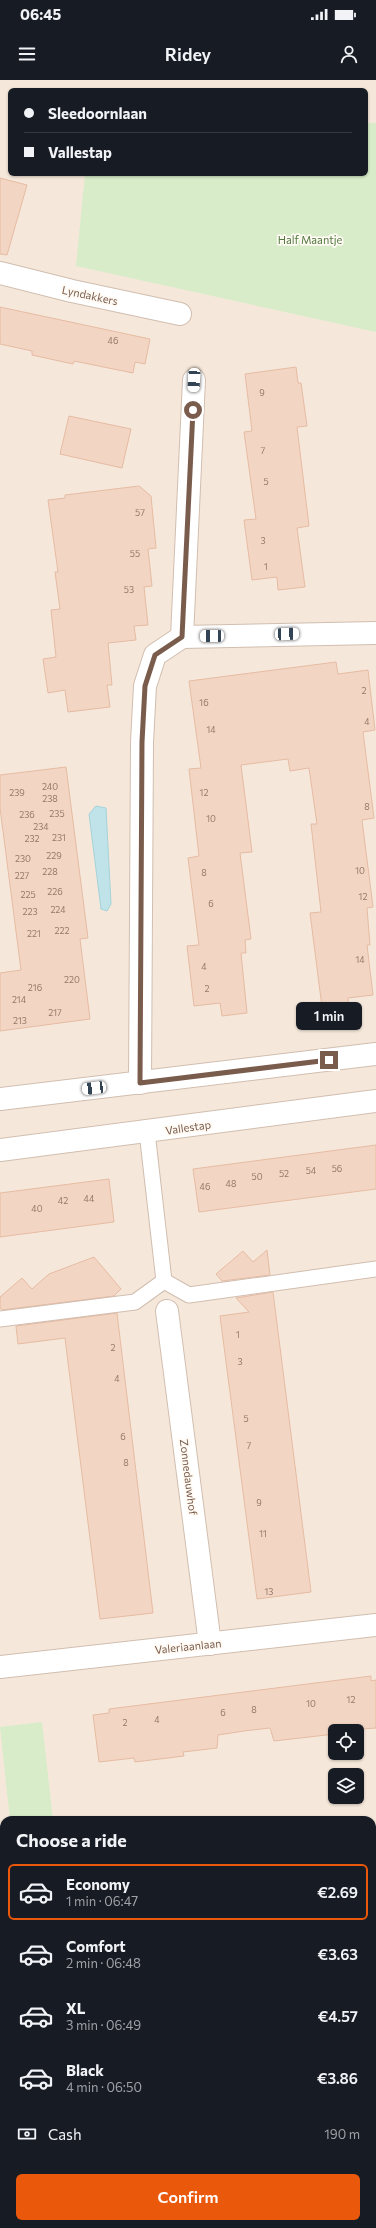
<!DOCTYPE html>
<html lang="en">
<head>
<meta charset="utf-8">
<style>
  :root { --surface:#171b24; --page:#20242c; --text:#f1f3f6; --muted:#9ea1a6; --line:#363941; --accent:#ea580c }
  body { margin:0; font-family:Commissioner,sans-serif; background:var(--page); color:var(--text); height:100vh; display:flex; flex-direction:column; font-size:15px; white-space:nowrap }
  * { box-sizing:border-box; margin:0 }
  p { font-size:13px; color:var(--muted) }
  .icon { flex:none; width:22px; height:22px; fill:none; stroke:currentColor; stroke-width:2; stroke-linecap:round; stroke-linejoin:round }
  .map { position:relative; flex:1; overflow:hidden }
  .sheet { position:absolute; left:0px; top:1736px; width:376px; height:412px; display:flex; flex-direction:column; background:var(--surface); border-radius:12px 12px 0 0; box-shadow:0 1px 3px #0004 }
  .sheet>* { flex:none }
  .top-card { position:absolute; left:8px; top:8px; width:360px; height:88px; border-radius:6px; box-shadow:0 1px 3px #0004; display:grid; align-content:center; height:88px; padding:0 16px; background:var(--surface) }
  .buttons { position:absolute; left:328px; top:1644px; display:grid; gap:8px }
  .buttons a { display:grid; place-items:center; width:36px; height:36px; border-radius:6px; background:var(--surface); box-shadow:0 1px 3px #0004; font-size:20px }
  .end { position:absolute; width:18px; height:18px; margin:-9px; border:5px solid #7a5c4d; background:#fff; box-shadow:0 0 0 2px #fff }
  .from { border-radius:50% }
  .bubble { position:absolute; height:28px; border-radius:6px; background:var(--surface); box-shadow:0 1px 3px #0004; font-size:13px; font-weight:600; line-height:28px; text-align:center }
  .car { position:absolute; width:12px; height:24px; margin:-12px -6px; border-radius:5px; box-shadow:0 0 3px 1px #0007; background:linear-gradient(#fff 24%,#345 0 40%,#fff 0 76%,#345 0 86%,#fff 0) }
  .top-card b { display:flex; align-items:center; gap:14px; height:38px; font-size:15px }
  .top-card b+b { border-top:1px solid var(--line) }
  .top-card i { width:10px; height:10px; background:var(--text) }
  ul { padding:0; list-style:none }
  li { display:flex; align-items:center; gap:12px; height:56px; margin:0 8px 6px; padding:0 8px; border:2px solid transparent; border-radius:6px }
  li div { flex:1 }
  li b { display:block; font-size:15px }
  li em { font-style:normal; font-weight:600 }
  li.selected { border-color:var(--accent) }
  li>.icon { width:36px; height:36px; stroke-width:1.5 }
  h2 { padding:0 16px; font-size:18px; line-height:48px }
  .pay { display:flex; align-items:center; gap:10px; height:44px; padding:0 16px; font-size:15px }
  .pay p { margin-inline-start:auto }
  .primary-button { display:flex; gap:8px; margin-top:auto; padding:8px 16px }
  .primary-button a { flex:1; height:46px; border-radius:6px; background:var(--accent); color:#fff; font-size:16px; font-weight:600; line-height:46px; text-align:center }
  .status { display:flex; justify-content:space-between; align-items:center; height:28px; padding:0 20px; background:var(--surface); direction:ltr }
  .status svg { height:11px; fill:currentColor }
  header { display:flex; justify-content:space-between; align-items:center; height:52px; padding:0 16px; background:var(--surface); font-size:18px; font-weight:600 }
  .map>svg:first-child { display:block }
  .residential { fill:#f5e8da; fill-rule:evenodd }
  .green { fill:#d8ecc9 }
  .water { fill:#bfe3e8; stroke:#a5d3da }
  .building { fill:#f3d5c3; stroke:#e6bba3 }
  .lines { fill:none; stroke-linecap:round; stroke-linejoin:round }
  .service-casing { stroke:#d1beb0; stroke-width:17 }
  .minor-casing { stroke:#d1beb0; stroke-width:24 }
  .tertiary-casing { stroke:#d1beb0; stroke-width:24 }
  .service { stroke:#fff; stroke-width:15 }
  .minor { stroke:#fff; stroke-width:22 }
  .tertiary { stroke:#fff; stroke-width:22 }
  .route { stroke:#7a5c4d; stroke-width:5 }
  .labels { text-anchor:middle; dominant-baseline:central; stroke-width:3.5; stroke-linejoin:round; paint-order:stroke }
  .number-label { font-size:9px; fill:#987a6a }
  .park-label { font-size:11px; fill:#537a41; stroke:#fffaf3 }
  .street-label { font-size:11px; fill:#7a5c4d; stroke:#fffaf3 }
</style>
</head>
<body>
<div class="status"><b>06:45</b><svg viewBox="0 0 49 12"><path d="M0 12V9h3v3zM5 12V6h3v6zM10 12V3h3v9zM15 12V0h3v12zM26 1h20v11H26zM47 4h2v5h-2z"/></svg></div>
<header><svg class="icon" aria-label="menu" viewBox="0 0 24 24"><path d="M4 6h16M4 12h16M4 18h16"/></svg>Ridey<svg class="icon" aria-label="person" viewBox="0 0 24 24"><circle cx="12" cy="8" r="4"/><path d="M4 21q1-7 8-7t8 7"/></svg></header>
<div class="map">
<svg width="376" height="2148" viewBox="0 0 376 2148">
  <rect width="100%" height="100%" fill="#fdf6ec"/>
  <path class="residential" d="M0,0H376V2148H0ZM10,10H366V94H10ZM335,1651H357V1673H335ZM335,1695H357V1717H335ZM4,1740H372V2144H4Z"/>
  <g class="green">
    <path d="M366,43H376V252L76,186L85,94H366Z"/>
    <path d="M42,1642L53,1740H10L0,1647Z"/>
  </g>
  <path class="water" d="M96,726L106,728L111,824L107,831L101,829L89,734Z"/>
  <g class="building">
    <path d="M0,98L27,105L7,175L0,174Z"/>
    <path d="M0,227L150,259L145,284L135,282L133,293L74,281L73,284L32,275V271L0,264Z"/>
    <path d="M296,287L298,303H301L307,346L297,347L309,446L297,448L305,507L278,510L277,497L252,500L244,440L256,439L244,352L252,351L245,294Z"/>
    <path d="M69,336L131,349L122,388L60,374Z"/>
    <path d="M139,406L151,416L156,468L148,469L152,506L144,507L148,545L134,546L136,560L108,563L112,605H107L110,627L68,632L65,610L48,613L43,579L56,577L51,530L60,529L55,492H58L48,420L65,418V415Z"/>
    <path d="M336,582L338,594L368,590L375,650L363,652L374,738L362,740L373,827L367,828L370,865H367L373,915L348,918L349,931L323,935L310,833L321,832L311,744H317L309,688L290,691L288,679L241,685L252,772L240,773L251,859L245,860L246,873H241L247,933L222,936L220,923L194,926L187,866L199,865L188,778L199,776L189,689L201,688L189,601Z"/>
    <path d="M66,687L88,858L80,859L90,939L0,951V893L21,890L0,728V695Z"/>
    <path d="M376,1065V1109L199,1132L193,1089Z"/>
    <path d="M109,1099L114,1142L0,1157V1113Z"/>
    <path d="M267,1170L270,1195L222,1201L216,1194L243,1171L253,1182Z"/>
    <path d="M94,1177L121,1209L114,1216L2,1230L0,1228V1217L22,1198L32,1209L49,1194Z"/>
    <path d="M273,1212L311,1512L257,1519L220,1236L249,1232L236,1218Z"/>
    <path d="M117,1233L153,1533L100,1539L65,1258L18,1264L16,1246Z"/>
    <path d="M371,1596V1601L376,1600V1648L335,1651V1654L274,1661L270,1648L244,1651L218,1655L217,1668L183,1672L184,1676L135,1682L134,1678L99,1682L93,1635L109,1633V1629Z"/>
  </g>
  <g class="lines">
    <g class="service-casing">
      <g id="service">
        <path d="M147,1052L164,1201"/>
        <path d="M0,1239L135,1222L164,1201L189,1215L376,1189"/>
      </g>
    </g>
    <g class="minor-casing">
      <g id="minor">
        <path d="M0,193L72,211L180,234"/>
        <path d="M182,557L376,553"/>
        <path d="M140,1003L142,662L145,606L155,575L182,557L194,300"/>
        <path d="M0,1070L376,1021"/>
        <path d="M167,1231L210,1564"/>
        <path d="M0,1587L376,1545"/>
        <path d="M372,1839H376"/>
        <path d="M0,1870L4,1873"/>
        <path d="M43,2144L44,2148"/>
      </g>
    </g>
    <g class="tertiary-casing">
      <path id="tertiary" d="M0,1019L376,974"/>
    </g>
    <use href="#service" class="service"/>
    <use href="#minor" class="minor"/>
    <use href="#tertiary" class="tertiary"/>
  </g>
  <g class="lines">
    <path class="route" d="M193,330L182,557L155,575L145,606L142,662L140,1003L329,980"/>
  </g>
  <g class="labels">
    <g class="number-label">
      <text x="113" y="260">46</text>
      <text x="262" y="312">9</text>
      <text x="263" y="370">7</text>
      <text x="266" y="401">5</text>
      <text x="140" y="432">57</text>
      <text x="263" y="460">3</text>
      <text x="135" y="473">55</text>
      <text x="266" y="486">1</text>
      <text x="129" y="509">53</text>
      <text x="364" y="610">2</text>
      <text x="204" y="622">16</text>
      <text x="367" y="641">4</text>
      <text x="211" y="649">14</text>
      <text x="50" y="706">240</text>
      <text x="17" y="712">239</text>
      <text x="204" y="712">12</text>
      <text x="50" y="718">238</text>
      <text x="367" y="726">8</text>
      <text x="57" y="733">235</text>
      <text x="27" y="734">236</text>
      <text x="211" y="738">10</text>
      <text x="41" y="746">234</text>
      <text x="59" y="757">231</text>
      <text x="32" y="758">232</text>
      <text x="54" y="775">229</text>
      <text x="23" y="778">230</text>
      <text x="360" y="790">10</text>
      <text x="50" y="791">228</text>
      <text x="204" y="792">8</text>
      <text x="22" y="795">227</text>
      <text x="55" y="811">226</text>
      <text x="28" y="814">225</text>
      <text x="363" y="816">12</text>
      <text x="211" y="823">6</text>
      <text x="58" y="829">224</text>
      <text x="30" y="831">223</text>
      <text x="62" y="850">222</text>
      <text x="34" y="853">221</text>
      <text x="360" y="879">14</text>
      <text x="204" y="886">4</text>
      <text x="72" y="899">220</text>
      <text x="35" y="907">216</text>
      <text x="207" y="908">2</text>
      <text x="19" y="919">214</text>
      <text x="55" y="932">217</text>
      <text x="20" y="940">213</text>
      <text x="337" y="1088">56</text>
      <text x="311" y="1090">54</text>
      <text x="284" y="1093">52</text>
      <text x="257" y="1096">50</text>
      <text x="231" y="1103">48</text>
      <text x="205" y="1106">46</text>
      <text x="89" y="1118">44</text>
      <text x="63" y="1120">42</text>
      <text x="37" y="1128">40</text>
      <text x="238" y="1254">1</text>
      <text x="113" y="1267">2</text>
      <text x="240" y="1281">3</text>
      <text x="117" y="1298">4</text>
      <text x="246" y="1338">5</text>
      <text x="123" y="1356">6</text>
      <text x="249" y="1365">7</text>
      <text x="126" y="1382">8</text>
      <text x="259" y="1422">9</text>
      <text x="263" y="1453">11</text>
      <text x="269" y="1511">13</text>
      <text x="351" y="1619">12</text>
      <text x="311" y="1623">10</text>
      <text x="254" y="1629">8</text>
      <text x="223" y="1632">6</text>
      <text x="157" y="1639">4</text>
      <text x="125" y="1642">2</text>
    </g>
    <g class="park-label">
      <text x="310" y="159">Half Maantje</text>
    </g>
    <g class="street-label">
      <text transform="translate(90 215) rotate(12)">Lyndakkers</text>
      <text transform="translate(188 1047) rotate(-8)">Vallestap</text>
      <text transform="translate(189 1397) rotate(83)">Zonnedauwhof</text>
      <text transform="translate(188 1566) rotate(-6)">Valeriaanlaan</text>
    </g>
  </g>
</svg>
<div class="buttons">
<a><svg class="icon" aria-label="locate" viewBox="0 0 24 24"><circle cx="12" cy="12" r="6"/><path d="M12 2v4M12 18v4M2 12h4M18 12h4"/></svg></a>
<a><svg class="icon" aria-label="layers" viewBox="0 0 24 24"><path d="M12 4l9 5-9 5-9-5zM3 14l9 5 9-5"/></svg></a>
</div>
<i class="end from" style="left:193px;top:330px"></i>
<i class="end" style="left:329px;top:980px"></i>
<div class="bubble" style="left:296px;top:922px;width:66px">1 min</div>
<i class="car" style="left:194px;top:300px;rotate:183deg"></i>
<i class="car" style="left:287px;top:554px;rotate:88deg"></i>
<i class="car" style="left:212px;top:556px;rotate:269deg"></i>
<i class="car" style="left:94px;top:1008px;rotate:263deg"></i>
<div class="top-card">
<b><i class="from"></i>Sleedoornlaan</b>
<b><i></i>Vallestap</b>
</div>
<section class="sheet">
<h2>Choose a ride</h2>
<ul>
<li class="selected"><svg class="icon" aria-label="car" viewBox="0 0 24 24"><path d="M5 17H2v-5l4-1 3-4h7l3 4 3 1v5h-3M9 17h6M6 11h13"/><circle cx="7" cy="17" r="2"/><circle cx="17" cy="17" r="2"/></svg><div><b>Economy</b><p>1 min · 06:47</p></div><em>€2.69</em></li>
<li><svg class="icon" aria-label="car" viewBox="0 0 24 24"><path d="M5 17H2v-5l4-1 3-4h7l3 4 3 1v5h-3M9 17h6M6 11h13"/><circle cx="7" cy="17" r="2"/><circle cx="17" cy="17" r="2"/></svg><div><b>Comfort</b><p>2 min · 06:48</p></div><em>€3.63</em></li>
<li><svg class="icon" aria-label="car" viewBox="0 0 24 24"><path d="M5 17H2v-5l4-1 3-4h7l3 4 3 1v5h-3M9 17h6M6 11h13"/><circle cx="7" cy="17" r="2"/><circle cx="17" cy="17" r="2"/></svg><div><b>XL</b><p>3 min · 06:49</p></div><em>€4.57</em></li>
<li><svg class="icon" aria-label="car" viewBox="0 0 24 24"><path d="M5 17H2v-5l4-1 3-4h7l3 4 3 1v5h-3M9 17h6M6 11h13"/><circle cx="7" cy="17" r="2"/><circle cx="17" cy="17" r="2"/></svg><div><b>Black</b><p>4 min · 06:50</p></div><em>€3.86</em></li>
</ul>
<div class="pay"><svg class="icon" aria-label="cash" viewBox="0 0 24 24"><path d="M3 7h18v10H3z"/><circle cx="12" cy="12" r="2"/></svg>Cash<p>190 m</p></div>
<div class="primary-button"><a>Confirm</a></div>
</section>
</div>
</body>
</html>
